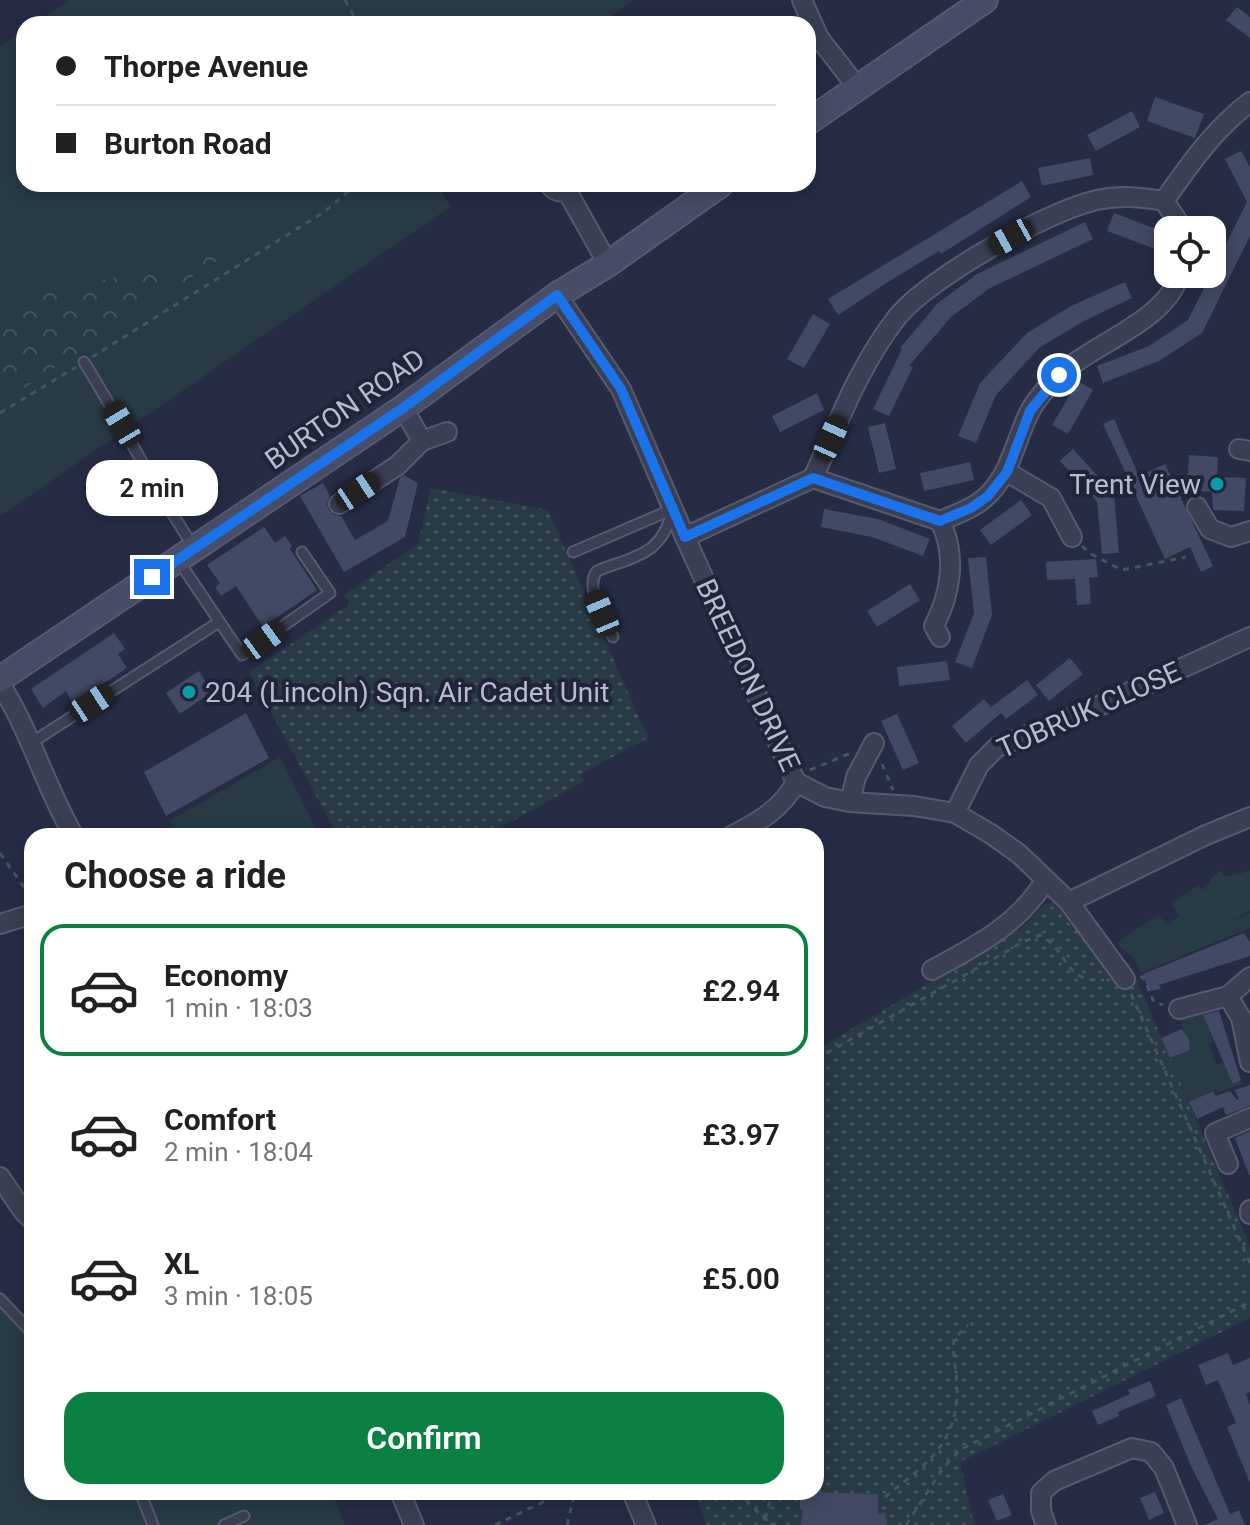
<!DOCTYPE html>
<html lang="en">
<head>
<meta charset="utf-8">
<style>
  :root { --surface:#fff; --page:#f6f6f6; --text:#202124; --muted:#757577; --line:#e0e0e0; --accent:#0b8043 }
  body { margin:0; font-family:Roboto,sans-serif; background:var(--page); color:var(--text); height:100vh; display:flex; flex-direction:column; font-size:30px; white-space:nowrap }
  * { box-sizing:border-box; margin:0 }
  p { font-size:26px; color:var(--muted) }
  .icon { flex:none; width:44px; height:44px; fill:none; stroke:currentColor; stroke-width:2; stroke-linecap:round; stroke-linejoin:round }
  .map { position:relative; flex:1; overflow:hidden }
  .panel { position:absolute; left:24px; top:828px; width:800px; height:672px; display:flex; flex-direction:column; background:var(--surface); border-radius:24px; box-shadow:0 4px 20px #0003 }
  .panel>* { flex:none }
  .hud { position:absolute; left:16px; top:16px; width:800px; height:176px; border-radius:24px; box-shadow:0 4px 20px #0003; display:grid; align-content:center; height:176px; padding:0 40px; background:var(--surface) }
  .tools { position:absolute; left:1154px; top:216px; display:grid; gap:16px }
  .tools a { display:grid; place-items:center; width:72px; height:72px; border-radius:16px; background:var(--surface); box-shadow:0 4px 20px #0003; font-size:40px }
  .end { position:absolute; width:36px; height:36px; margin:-18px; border:10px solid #1a73e8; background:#fff; box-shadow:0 0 0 4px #fff }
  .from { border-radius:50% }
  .bubble { position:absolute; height:56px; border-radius:24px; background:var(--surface); box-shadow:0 4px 20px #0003; font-size:26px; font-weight:600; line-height:56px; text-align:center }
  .car { position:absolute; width:24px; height:48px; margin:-24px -12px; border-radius:10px; box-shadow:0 0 6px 2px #0007; background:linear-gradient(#222 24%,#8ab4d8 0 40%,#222 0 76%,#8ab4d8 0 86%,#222 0) }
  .hud b { display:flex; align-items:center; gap:28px; height:76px; font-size:30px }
  .hud b+b { border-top:2px solid var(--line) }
  .hud i { width:20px; height:20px; background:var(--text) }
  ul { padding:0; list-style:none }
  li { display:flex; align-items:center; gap:24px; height:132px; margin:0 16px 12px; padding:0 24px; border:4px solid transparent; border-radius:24px }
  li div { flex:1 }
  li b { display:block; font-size:30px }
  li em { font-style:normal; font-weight:600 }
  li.current { border-color:var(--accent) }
  li>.icon { width:72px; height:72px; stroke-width:1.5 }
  h2 { padding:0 40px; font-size:36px; line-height:96px }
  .action { display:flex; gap:16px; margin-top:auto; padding:16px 40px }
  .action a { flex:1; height:92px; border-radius:24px; background:var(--accent); color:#fff; font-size:32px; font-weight:600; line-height:92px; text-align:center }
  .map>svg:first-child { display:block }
  .green { fill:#283b45 }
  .forest { fill:url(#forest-crowns) }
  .park { fill:url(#park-dots) }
  .building { fill:#424964 }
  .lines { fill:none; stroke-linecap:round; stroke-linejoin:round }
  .service-casing { stroke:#555a6e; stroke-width:13 }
  .minor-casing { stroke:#555a6e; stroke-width:22 }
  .secondary-casing { stroke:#555a6e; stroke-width:28 }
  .path { stroke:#43575f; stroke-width:3; stroke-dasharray:6 6; stroke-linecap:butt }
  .service { stroke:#3a3f53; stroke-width:9 }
  .minor { stroke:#3a3f53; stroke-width:18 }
  .secondary { stroke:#484d67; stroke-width:24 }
  .route { stroke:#1a73e8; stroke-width:10 }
  .culture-dot { fill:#0f9aa8; stroke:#1f2439; stroke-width:3 }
  .labels { text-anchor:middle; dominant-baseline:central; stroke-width:8; stroke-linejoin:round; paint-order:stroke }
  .street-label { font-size:28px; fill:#b7bbcd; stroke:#1f2439 }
  .poi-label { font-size:28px; fill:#b7bbcd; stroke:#1f2439; text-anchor:end }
</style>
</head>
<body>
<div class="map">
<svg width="1250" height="1525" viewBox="0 0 1250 1525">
  <defs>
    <pattern id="forest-crowns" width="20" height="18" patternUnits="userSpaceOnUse" patternTransform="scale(2)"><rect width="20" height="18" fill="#283b45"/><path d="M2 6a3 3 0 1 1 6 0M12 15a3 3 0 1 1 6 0" fill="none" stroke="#45555f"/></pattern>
    <pattern id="park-dots" width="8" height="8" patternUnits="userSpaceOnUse" patternTransform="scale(2)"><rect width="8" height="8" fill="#283b45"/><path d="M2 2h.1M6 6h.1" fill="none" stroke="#45555f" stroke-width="1.8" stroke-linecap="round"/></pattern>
  </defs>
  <rect width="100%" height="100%" fill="#252c44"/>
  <g class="green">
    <path d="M69,0H634L601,24H34Z"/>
    <path d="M24,30V184H438L450,207L0,516V404L230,253L32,296L0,312V47Z"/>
    <path d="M280,757L320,836H177L169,821Z"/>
    <path d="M1220,870L1226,877L1250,871V911L1227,924L1250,913V928L1141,973L1134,959L1116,943L1158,915L1168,925L1179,916L1172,904L1198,885L1202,890L1210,883V879Z"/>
    <path d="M1205,1009L1210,1013L1203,1015L1214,1042L1209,1044L1216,1064L1234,1061L1242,1084L1217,1093L1215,1089L1189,1102L1170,1058L1190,1050C1189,1037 1182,1030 1180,1018Z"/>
    <path d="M0,1289L32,1323V1492H331L345,1525H0Z"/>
  </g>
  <path class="forest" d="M232,251L0,404V312L32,296Z"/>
  <g class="park">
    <path d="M431,488L548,510L648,738L581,774L584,781L495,831L497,836H338L249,672L350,604L344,595L418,544Z"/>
    <path d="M1052,902L1058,903L1111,966L1129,962L1250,1246V1318L960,1462L974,1525H707L694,1492H816V1050L1023,927L1045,904Z"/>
  </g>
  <g class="building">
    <path d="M1237,7L1250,17V38L1226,20Z"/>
    <path d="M1155,97L1204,114L1195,138L1147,121Z"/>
    <path d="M1132,111L1140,127L1096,151L1087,135Z"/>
    <path d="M1241,151L1250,167V236L1202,333L1159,361L1103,383L1097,366L1149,346L1188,320L1247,202L1225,159Z"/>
    <path d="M1090,158L1093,175L1042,186L1038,168Z"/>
    <path d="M1022,181L1031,197L941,254L939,251L888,282L838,315L828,299Z"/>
    <path d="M1114,213L1162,231L1155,249L1107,231Z"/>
    <path d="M1085,222L1093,239L990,288L951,317L909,366L913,367L889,416L873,409L902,349L900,348L938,303L977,274Z"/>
    <path d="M1125,282L1132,298L1084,321L1039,348L996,395L976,443L958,436L980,383L1027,333L1071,306Z"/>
    <path d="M813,314L830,324L804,368L787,359Z"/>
    <path d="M1078,381L1093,390L1068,434L1052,425Z"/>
    <path d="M817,393L824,410L780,432L772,416Z"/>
    <path d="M1114,419L1139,476L1165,464L1213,566L1201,572L1190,547L1165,559L1103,424Z"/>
    <path d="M885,423L896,469L879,473L868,427Z"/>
    <path d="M1073,449L1114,494L1119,553L1102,554L1097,502L1060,461Z"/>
    <path d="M1189,455L1218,457L1217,477L1246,478L1244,511L1213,510L1212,492L1187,490Z"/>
    <path d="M970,462L974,480L924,491L920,473Z"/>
    <path d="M404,475L418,483L405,537L344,572L300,496L323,483L330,496L327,504L329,510L334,515L341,516L355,540L388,521L400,478Z"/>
    <path d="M1021,500L1032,515L991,545L980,530Z"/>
    <path d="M824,509L878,519L930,539L923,556L872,537L821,527Z"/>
    <path d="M264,527L275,543L285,536L292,546L290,549L317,590L263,627L236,586L221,596L215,587L220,583L207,565Z"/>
    <path d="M986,557L992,615L972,668L955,662L974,613L968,558Z"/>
    <path d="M1096,559L1098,577L1089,578L1091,604L1077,605L1075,579L1047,580L1046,562Z"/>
    <path d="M910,584L920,600L877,627L867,611Z"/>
    <path d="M114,633L125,649L118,654L127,668L73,704L66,691L43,708L31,689Z"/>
    <path d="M1070,658L1083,674L1049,701L1036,685Z"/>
    <path d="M947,661L950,680L899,686L897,667Z"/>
    <path d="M199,671L212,692L180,714L166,693Z"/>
    <path d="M1027,680L1038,695L1006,719L1001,713L966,743L952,726L984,699L991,707Z"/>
    <path d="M246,713L269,758L166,816L144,772Z"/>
    <path d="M897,714L919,763L903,770L881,721Z"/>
    <path d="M1244,933L1250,942V956L1159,985L1161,989L1149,991L1143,974Z"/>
    <path d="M1219,1011L1241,1080L1233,1084L1203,1015Z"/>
    <path d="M1182,1029L1189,1039L1190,1050L1170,1058L1161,1038Z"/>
    <path d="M1250,1085V1106L1226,1115L1223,1107L1197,1119L1189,1102L1213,1091L1216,1096L1230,1091L1237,1100L1239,1099L1235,1090Z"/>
    <path d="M1250,1131V1175H1249L1235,1138Z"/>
    <path d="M1228,1353L1233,1365L1250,1358V1392L1246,1394L1250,1405V1483L1227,1427L1236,1423L1218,1380L1206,1385L1198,1365Z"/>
    <path d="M1150,1381L1156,1396L1118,1412L1119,1416L1098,1425L1092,1411L1130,1394L1128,1390Z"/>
    <path d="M1181,1398L1230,1514L1239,1510L1245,1525H1204L1218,1519L1191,1466L1166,1405Z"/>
    <path d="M800,1492L878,1494V1514L885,1512L887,1525H801L803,1509H800Z"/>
    <path d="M1155,1492L1164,1513L1149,1520L1140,1498Z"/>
    <path d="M1003,1494L1012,1515L997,1521L988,1500Z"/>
  </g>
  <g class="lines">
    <g class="service-casing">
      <g id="service">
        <path d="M84,362C122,423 153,486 193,546"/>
        <path d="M573,552L673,509"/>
        <path d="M178,560L242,655L330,593L302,552"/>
        <path d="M613,637C605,619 584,588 597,571C634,556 661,556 672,512"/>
        <path d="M31,743L219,622"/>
        <path d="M0,1299L32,1333"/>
        <path d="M140,1492L153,1525"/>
        <path d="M224,1525L244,1516"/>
      </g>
    </g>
    <g class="minor-casing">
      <g id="minor">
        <path d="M802,0L819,38L858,88"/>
        <path d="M549,184C556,194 566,194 573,184"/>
        <path d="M567,191L608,264"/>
        <path d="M1164,201C1190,164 1214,129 1250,102"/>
        <path d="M1164,201L1179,223L1180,230"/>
        <path d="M557,295L621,389L685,537L796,782L825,797L850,802L914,806L955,813L991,834L1019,854L1069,902L1125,979"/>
        <path d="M422,441L447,432"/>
        <path d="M1239,449L1250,451"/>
        <path d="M1007,472L1051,498L1072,537"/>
        <path d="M813,478L940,521C957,514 975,508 988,495C1011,472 1015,442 1029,413C1035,401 1049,385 1059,375C1092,344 1169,320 1179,274"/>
        <path d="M813,478C838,423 860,364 898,316C931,277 1047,211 1097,200C1120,195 1141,197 1164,201"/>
        <path d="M339,504L398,465L422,441L403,408"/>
        <path d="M1197,507L1210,529L1231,537L1250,531"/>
        <path d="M685,537L813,478"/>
        <path d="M940,637L934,626C951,593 957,555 940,521"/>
        <path d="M0,684C31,732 45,787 74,836"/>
        <path d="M850,802L856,777L874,743"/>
        <path d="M955,813L979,765L997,747L1106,703L1250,637"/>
        <path d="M731,836C757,823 782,809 796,782"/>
        <path d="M1069,902L1206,835L1250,817"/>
        <path d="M0,924L32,914"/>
        <path d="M932,970C976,946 1018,925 1045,881"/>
        <path d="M1228,996L1241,1018L1250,1062"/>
        <path d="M1179,1009L1228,996L1250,977"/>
        <path d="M1228,1164L1215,1133L1250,1118"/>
        <path d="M0,1177L23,1211L32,1220"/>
        <path d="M1250,1210V1214"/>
        <path d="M400,1492L414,1525"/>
        <path d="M632,1492L646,1525"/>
        <path d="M1046,1525L1041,1511V1493L1054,1481L1132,1448L1151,1452L1164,1468L1187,1525"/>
      </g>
    </g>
    <g class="secondary-casing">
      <g id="secondary">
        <path d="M808,122L985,0"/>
        <path d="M0,679L403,408L557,295L608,264L721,184"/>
      </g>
    </g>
    <g class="path">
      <path d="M345,0L358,24"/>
      <path d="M92,357L324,212L357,184"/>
      <path d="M0,413L76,367"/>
      <path d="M1082,546L1091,554L1122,570L1186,557"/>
      <path d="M882,764L893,790"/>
      <path d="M810,770L851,753"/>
      <path d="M0,853L32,899"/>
      <path d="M1140,977H1143L1154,1002L1163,1005"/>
      <path d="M1131,994L1250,1263"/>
      <path d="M816,1059L1025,941L1040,935C1071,953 1062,982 1104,980"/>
      <path d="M737,1492L765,1519L776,1525"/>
      <path d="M885,1497C922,1467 955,1447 957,1395C958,1376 952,1358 954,1339L968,1325"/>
      <path d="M765,1519L772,1493"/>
      <path d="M495,1525L564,1492"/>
      <path d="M567,1525L575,1492"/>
      <path d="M906,1525L943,1468L960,1450L1250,1302"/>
    </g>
    <use href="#service" class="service"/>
    <use href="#minor" class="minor"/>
    <use href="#secondary" class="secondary"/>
  </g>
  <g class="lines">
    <path class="route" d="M152,577L403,408L557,295L621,389L685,537L813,478L940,521L971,508L988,496L1007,472L1030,411L1059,375"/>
  </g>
  <g class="culture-dot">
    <circle cx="1217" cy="484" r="8"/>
    <circle cx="189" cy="692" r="8"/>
  </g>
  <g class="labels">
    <g class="street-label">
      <text transform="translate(345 409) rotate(-35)">BURTON ROAD</text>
      <text transform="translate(748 675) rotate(65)">BREEDON DRIVE</text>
      <text transform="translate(1089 710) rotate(-24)">TOBRUK CLOSE</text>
    </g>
    <g class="poi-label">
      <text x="1201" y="484">Trent View</text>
      <text x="205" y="692" text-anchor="start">204 (Lincoln) Sqn. Air Cadet Unit</text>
    </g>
  </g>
</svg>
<div class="tools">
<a><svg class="icon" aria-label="locate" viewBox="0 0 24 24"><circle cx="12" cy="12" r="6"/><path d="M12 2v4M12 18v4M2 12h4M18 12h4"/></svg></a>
</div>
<i class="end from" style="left:1059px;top:375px"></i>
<i class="end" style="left:152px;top:577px"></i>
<div class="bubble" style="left:86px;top:460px;width:132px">2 min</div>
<i class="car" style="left:1011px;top:237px;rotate:241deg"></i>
<i class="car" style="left:122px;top:424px;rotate:329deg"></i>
<i class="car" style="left:831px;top:438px;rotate:24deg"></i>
<i class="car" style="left:358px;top:491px;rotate:57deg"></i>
<i class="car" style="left:602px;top:613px;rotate:337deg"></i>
<i class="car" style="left:264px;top:640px;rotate:54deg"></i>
<i class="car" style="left:92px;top:703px;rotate:57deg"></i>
<div class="hud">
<b><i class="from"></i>Thorpe Avenue</b>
<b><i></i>Burton Road</b>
</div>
<section class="panel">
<h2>Choose a ride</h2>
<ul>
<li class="current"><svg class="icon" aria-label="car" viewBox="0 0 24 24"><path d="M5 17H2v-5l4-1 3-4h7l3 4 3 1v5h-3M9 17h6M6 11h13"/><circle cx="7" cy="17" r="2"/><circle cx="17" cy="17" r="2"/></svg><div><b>Economy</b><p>1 min · 18:03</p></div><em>£2.94</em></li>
<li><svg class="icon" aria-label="car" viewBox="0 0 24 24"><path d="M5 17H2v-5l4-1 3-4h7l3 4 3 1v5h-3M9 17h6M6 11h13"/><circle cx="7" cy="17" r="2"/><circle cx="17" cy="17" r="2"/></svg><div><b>Comfort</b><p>2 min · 18:04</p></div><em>£3.97</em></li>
<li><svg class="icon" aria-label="car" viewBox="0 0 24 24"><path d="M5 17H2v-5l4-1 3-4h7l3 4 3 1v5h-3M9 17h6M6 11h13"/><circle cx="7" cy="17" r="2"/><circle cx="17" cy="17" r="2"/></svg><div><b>XL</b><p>3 min · 18:05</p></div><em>£5.00</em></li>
</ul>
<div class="action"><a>Confirm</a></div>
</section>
</div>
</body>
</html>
